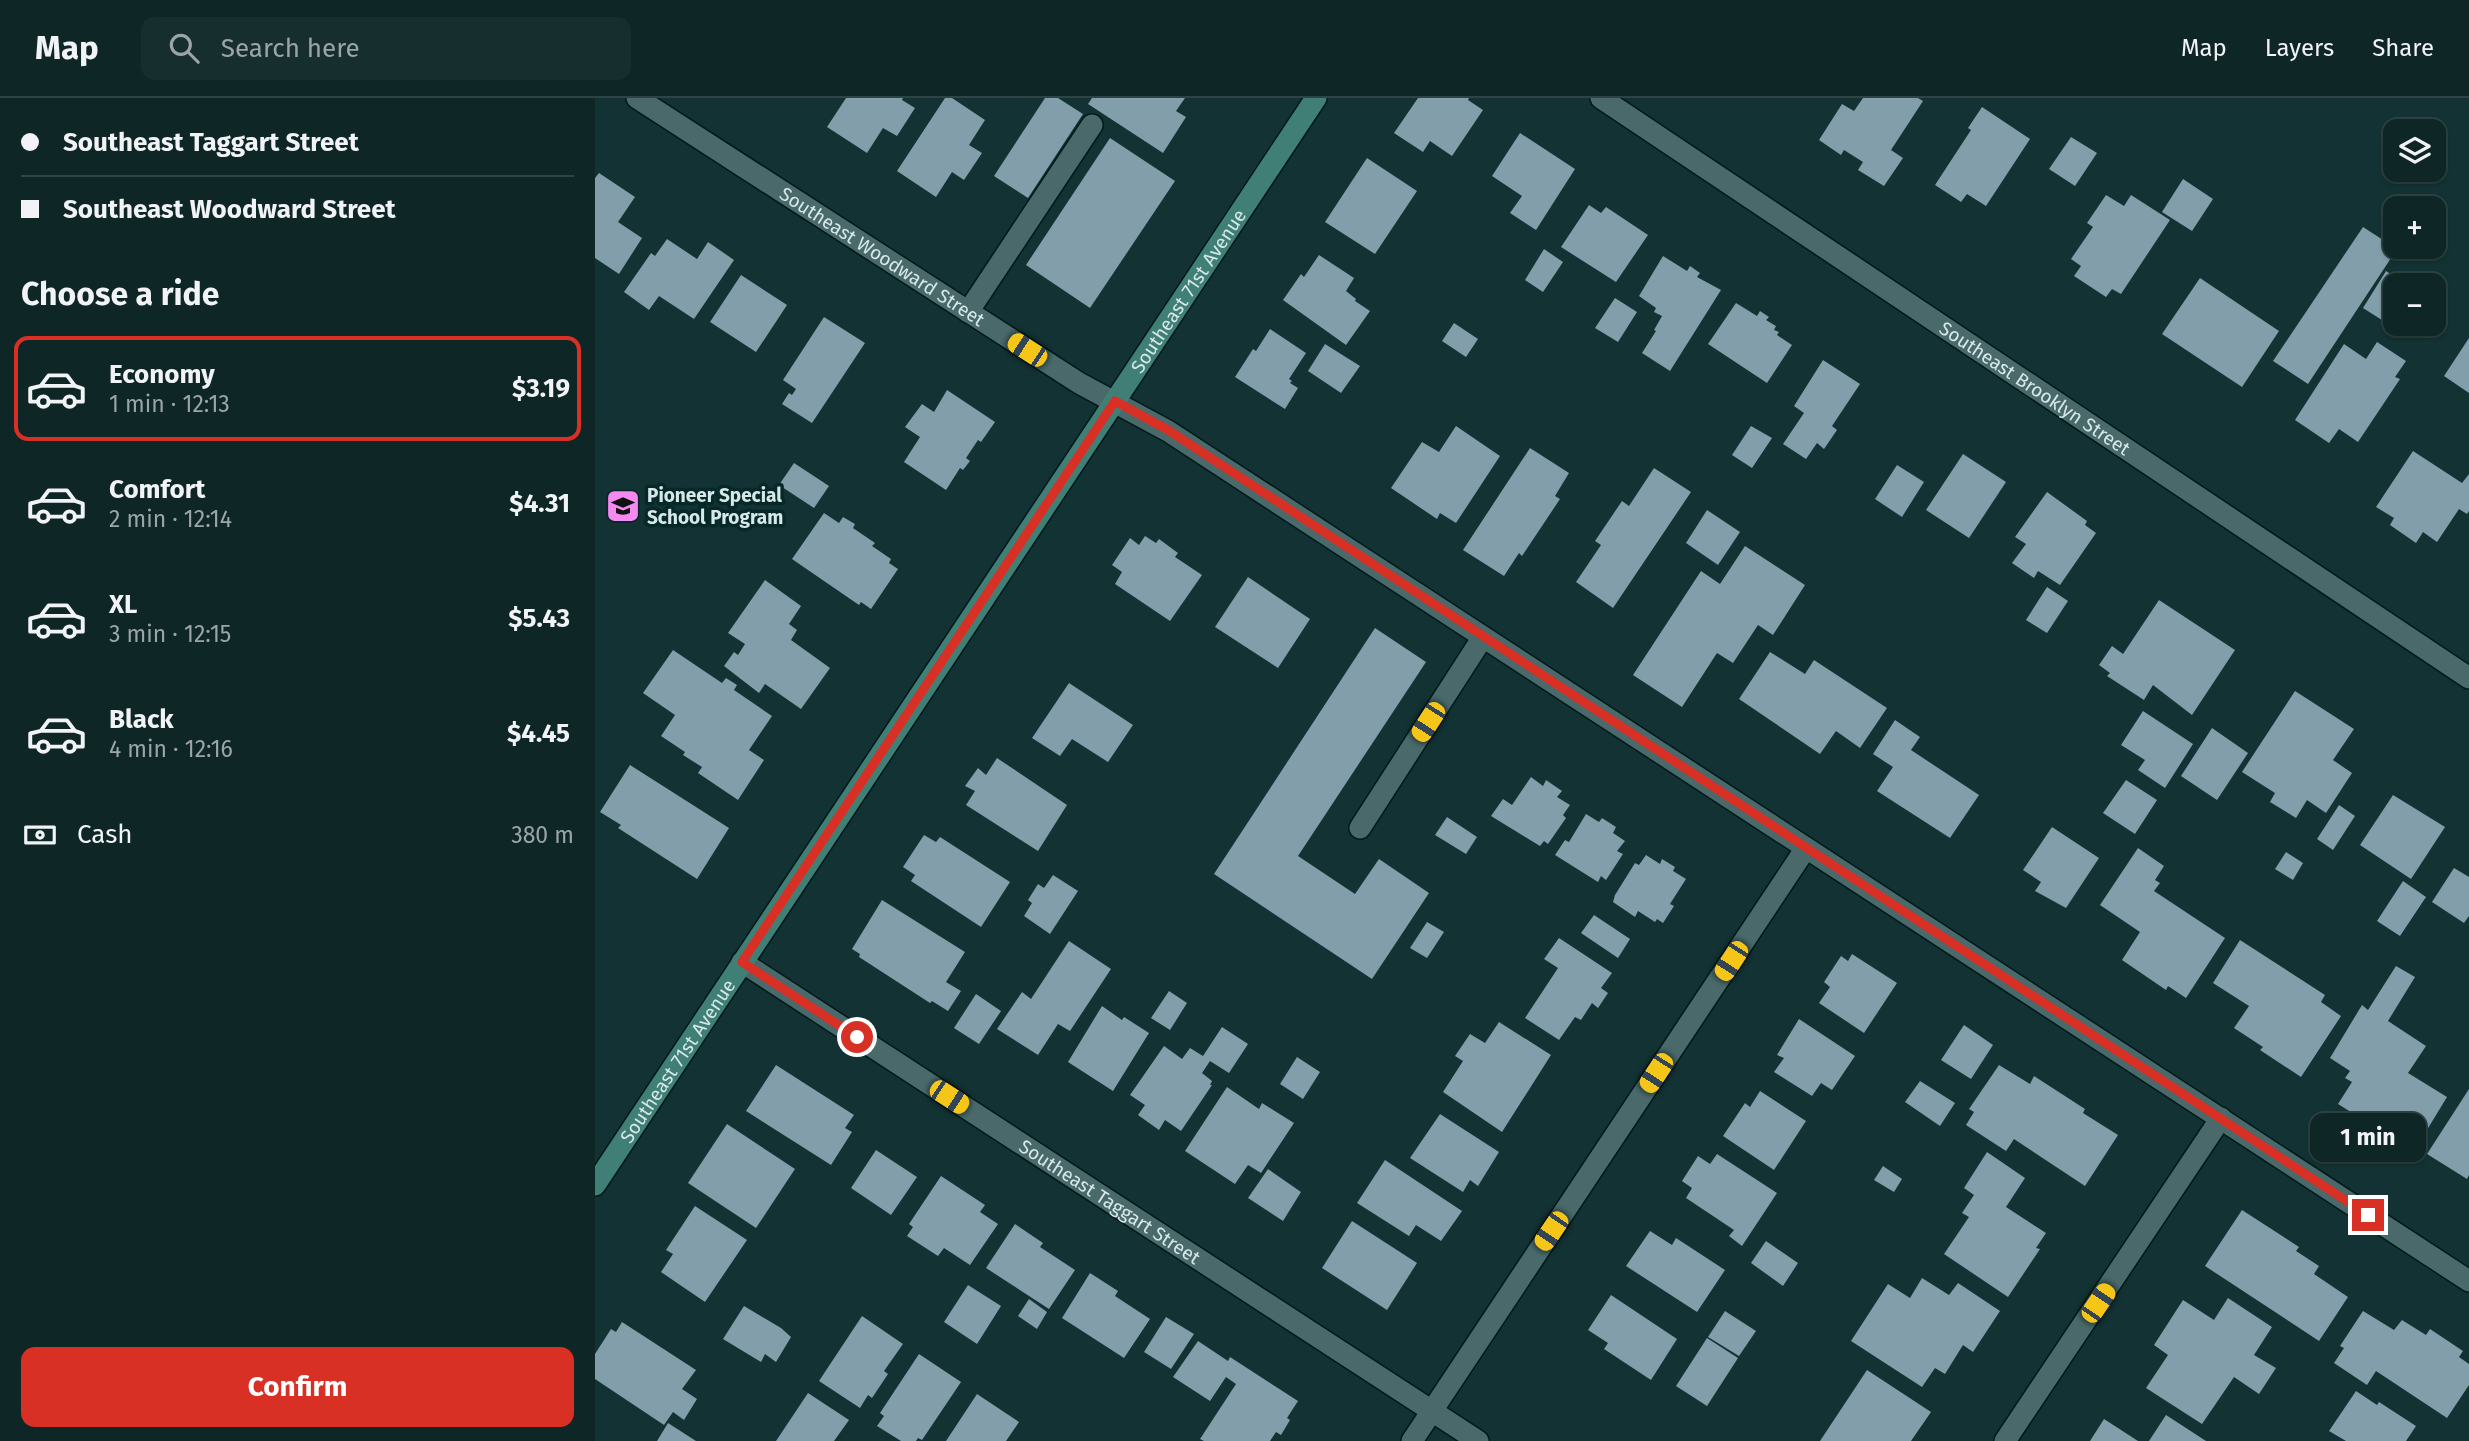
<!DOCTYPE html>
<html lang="en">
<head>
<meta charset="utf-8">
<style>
  :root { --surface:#0e2626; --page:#172e2e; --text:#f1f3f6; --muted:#9ba5a7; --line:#2e4343; --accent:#d93025 }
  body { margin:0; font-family:"Fira Sans",sans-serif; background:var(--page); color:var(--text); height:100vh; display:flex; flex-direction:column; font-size:26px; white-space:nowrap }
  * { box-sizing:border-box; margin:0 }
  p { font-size:23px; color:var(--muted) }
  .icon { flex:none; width:38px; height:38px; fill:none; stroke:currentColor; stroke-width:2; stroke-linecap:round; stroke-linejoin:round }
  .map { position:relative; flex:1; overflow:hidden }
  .details { display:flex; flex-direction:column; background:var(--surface); width:595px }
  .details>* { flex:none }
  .hud { display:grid; align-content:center; height:154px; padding:0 21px; background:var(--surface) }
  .controls { position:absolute; left:1788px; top:21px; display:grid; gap:14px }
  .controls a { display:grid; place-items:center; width:63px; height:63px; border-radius:14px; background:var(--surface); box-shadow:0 2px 5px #0004,0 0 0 2px var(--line); font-size:35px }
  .end { position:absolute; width:32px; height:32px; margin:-16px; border:9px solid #d93025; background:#fff; box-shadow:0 0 0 4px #fff }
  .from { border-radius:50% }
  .bubble { position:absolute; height:49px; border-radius:14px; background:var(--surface); box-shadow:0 2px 5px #0004,0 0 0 2px var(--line); font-size:23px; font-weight:700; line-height:49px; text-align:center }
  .car { position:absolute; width:21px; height:42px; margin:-21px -10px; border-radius:9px; box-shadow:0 0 5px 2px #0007; background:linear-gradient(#f5c518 24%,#345 0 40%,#f5c518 0 76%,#345 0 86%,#f5c518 0) }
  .hud b { display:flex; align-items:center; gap:24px; height:66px; font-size:26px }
  .hud b+b { border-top:2px solid var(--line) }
  .hud i { width:18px; height:18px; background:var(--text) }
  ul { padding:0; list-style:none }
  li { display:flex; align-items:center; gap:21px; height:105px; margin:0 14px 10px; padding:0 7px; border:4px solid transparent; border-radius:14px }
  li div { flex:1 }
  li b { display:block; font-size:26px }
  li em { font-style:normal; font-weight:700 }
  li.selected { border-color:var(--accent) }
  li>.icon { width:63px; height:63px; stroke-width:1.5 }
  h2 { padding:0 21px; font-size:32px; line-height:84px }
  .pay { display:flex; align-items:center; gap:18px; height:77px; padding:0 21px; font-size:26px }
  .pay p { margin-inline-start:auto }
  .button { display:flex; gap:14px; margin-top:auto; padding:14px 21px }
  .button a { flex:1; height:80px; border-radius:14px; background:var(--accent); color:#fff; font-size:28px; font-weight:700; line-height:80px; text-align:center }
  header { display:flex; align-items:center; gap:42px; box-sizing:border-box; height:98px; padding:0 35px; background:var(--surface); border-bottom:2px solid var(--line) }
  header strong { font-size:33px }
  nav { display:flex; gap:38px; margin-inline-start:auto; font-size:24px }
  .search { width:490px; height:63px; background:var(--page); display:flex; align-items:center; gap:18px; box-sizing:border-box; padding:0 24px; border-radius:14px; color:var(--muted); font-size:26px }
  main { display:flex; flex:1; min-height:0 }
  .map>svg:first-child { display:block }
  .building { fill:#819eaa }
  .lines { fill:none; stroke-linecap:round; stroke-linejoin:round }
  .lane-casing { stroke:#00191a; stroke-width:24 }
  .street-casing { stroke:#00191a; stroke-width:24 }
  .secondary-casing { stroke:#00191a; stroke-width:24 }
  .lane { stroke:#49696a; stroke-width:21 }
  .street { stroke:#49696a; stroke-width:21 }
  .secondary { stroke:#407f76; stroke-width:21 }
  .route { stroke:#d93025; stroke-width:9 }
  .labels { text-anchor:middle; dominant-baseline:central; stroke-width:7; stroke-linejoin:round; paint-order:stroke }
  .street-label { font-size:19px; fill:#d6e8e8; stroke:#072829 }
  .poi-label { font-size:19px; font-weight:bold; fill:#d6e8e8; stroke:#072829; text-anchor:start }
</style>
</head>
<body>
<header>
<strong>Map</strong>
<div class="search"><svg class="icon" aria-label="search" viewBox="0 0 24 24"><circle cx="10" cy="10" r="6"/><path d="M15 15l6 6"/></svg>Search here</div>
<nav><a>Map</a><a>Layers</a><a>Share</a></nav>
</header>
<main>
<section class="details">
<div class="hud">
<b><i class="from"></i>Southeast Taggart Street</b>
<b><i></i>Southeast Woodward Street</b>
</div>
<h2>Choose a ride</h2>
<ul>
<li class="selected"><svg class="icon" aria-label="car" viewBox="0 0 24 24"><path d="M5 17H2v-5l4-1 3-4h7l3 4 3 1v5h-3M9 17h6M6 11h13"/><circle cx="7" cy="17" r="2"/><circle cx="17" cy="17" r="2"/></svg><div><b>Economy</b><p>1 min · 12:13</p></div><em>$3.19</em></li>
<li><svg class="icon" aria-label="car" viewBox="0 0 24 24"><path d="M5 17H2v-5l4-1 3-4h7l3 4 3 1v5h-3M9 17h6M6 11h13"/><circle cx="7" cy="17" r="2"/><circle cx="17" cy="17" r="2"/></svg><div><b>Comfort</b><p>2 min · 12:14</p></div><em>$4.31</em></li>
<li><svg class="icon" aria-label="car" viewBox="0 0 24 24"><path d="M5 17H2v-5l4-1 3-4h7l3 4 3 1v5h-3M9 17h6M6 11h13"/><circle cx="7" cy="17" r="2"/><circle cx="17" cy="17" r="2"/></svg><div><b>XL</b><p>3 min · 12:15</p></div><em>$5.43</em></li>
<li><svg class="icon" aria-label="car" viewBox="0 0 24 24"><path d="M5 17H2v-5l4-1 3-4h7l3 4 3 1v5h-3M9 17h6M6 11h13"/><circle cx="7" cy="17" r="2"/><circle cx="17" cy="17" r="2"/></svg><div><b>Black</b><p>4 min · 12:16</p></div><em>$4.45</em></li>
</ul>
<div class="pay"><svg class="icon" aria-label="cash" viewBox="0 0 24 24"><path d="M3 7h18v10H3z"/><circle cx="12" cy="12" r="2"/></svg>Cash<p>380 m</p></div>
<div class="button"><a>Confirm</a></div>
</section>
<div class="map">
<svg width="1874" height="1343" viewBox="0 0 1874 1343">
  <rect width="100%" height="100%" fill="#133233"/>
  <g class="building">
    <path d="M251,0H308L307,2L320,10L302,38L288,30L272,55L232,29Z"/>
    <path d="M350,0H357L390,22L374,47L387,55L369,82L357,74L341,99L302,73Z"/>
    <path d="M450,0H463L488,16L433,100L399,78Z"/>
    <path d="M497,0H590L581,13L591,19L568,55L493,6Z"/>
    <path d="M823,0H874L873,2L888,12L857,58L835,43L828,54L799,35Z"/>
    <path d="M1268,0H1323L1328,3L1296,52L1308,60L1289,88L1263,72L1268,64L1249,52L1246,57L1224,42L1247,6L1259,13Z"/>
    <path d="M1387,9L1435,41L1391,108L1372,96L1366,104L1340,87L1376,32L1373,30Z"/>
    <path d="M925,35L980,71L941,132L915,115L927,98L897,78Z"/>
    <path d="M1476,39L1502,55L1480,88L1454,71Z"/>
    <path d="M515,40L580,83L495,210L431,167Z"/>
    <path d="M772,60L822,93L780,156L730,124Z"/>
    <path d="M4,75L40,99L23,124L47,140L24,176L0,160V80Z"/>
    <path d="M1588,81L1618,101L1597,133L1567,114Z"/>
    <path d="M1511,97L1529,108L1536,97L1575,122L1526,196L1517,191L1511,199L1479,178L1486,168L1476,161L1498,129L1492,125Z"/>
    <path d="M994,107L1006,115L1011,109L1053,137L1021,184L966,149Z"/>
    <path d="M1768,129L1802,151L1713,286L1678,263Z"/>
    <path d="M72,141L102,161L113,144L139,162L99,221L64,198L54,212L29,194L56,155L60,158Z"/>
    <path d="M949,151L968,164L948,194L930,182Z"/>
    <path d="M724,157L759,180L751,193L761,201L760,203L775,213L751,247L688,202L706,176L709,179Z"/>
    <path d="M1068,158L1092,173L1095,168L1105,175L1102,179L1126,192L1075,273L1047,255L1061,233L1059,232L1067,218L1059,214L1061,210L1044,198Z"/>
    <path d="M1791,173L1813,187H1801V208L1790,224L1768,210Z"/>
    <path d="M146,177L192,207L161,254L115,224Z"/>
    <path d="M1605,180L1684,233L1647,289L1567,236Z"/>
    <path d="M1020,200L1042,214L1023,244L1000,230Z"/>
    <path d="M1141,205L1162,218L1165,213L1174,219L1171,222L1181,228L1179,232L1184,234L1182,237L1197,247L1172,285L1113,246Z"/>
    <path d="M229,219L270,245L217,325L187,306L194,295L197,297L201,291L188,282Z"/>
    <path d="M859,225L883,241L871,259L847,243Z"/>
    <path d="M675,231L711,255L694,281L697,283L695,285L703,290L690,311L640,279L658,251L661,253Z"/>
    <path d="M1874,240V295L1849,278Z"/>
    <path d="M1782,244L1811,263L1800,279L1805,281L1763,344L1744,331L1734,345L1700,322L1749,246L1771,261Z"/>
    <path d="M730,246L765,268L746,295L713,273Z"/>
    <path d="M1228,262L1265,286L1237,328L1242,332L1229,351L1222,345L1211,361L1188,346L1209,315L1199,308Z"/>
    <path d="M352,292L400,324L386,344L383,342L371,360L375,363L368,372L365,370L351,392L309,364L325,339L310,329L327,306L339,314Z"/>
    <path d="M861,328L905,358L861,425L845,415L842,421L796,390L827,344L844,354Z"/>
    <path d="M1156,328L1177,340L1157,370L1137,357Z"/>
    <path d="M935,350L974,375L960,398L965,401L927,458L924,455L909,478L868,452Z"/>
    <path d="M1818,353L1867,385L1874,376V413L1872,416L1864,411L1842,444L1828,434L1821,445L1795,427L1799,420L1781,409Z"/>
    <path d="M1368,356L1411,384L1374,440L1331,412Z"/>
    <path d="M199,365L234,388L219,410L184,387Z"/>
    <path d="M1302,367L1329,384L1307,419L1280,401Z"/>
    <path d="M1059,370L1096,394L1018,510L981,484L1006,447L1000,443L1027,403L1034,408Z"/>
    <path d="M1452,394L1492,423L1490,427L1501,435L1465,487L1443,473L1439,480L1417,465L1431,446L1420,439Z"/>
    <path d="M1112,412L1145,434L1123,467L1091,445Z"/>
    <path d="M229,415L244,425L248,419L260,426L258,430L280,445L277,448L296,461L294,465L303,471L276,511L266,504L264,507L197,461Z"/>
    <path d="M550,438L561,445L564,441L583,455L580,459L607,477L575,523L520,486L527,474L517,467L535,440L544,447Z"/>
    <path d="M1150,448L1210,487L1178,537L1163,527L1138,565L1122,555L1087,609L1038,577L1106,473L1125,486Z"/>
    <path d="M653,479L715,521L683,570L620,529Z"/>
    <path d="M170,482L206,508L194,526L202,532L196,542L235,570L206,611L170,586L164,595L129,568L139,554L143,557L150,546L133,535Z"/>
    <path d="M1452,489L1473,503L1452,535L1431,522Z"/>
    <path d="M1564,502L1640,552L1597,617L1558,587L1549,602L1512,578L1515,575L1504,567L1517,548L1528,556Z"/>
    <path d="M780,530L831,564L703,758L760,796L784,761L834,795L777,881L619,776Z"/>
    <path d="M78,552L127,585L131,580L142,587L139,592L177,618L154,652L169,662L143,702L103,675L107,669L88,657L90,654L66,638L80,617L48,595Z"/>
    <path d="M1175,554L1210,576L1219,562L1292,610L1265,650L1241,633L1225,656L1144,601Z"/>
    <path d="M474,585L538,627L513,664L477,641L465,658L437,640Z"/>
    <path d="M1700,593L1759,631L1738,662L1757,675L1731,715L1712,702L1701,720L1675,704L1680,695L1647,674Z"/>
    <path d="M1548,613L1598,646L1570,690L1543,672L1550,662L1526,647Z"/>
    <path d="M1300,622L1325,639L1316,652L1384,697L1355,740L1282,693L1298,669L1278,656Z"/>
    <path d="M1617,630L1653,655L1622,702L1586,678Z"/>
    <path d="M402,660L472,707L443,753L371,707L380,693L370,688L383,670L391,677Z"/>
    <path d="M35,667L134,730L102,781L23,730L26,727L5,714Z"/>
    <path d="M936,679L948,688L951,682L967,693L962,699L975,707L968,717L971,720L953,746L949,743L945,748L896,718L908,701L917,707Z"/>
    <path d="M1531,682L1562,702L1540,736L1508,715Z"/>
    <path d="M1798,697L1850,729L1816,781L1765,747Z"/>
    <path d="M1744,707L1760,718L1738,752L1722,741Z"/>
    <path d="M991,716L1004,724L1007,720L1021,729L1018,735L1030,743L1022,753L1028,756L1011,782L1006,778L1003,784L960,757L970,742L974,744Z"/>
    <path d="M852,719L882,739L871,756L840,737Z"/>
    <path d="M1457,729L1504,760L1471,810L1440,793L1446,784L1428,772Z"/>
    <path d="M329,737L341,744L345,739L415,784L386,829L316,783L320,777L308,769Z"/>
    <path d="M1543,750L1569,768L1560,782L1565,785L1559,793L1630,840L1591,900L1573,888L1571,892L1527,862L1545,834L1505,807Z"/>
    <path d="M1691,754L1708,765L1698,782L1680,771Z"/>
    <path d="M1051,757L1065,766L1067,761L1080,769L1078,773L1091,781L1075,806L1079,808L1068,825L1062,821L1060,824L1043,813L1040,819L1018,804L1020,797L1040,765L1044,767Z"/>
    <path d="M1859,770L1874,779V818L1869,825L1837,804Z"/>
    <path d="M458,777L483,793L455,836L429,818L437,805L433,802L443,786L449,790Z"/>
    <path d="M1808,783L1831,799L1805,838L1782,823Z"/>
    <path d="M287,802L370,854L351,884L366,893L353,913L337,903L335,905L264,859L265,856L257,851Z"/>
    <path d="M999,817L1035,841L1023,860L986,835Z"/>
    <path d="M832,824L849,834L832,860L815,850Z"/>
    <path d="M964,840L1017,875L1006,890L1013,895L1003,910L997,905L986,922L980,919L964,942L930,920L963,870L949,861Z"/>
    <path d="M1645,842L1730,897L1726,904L1746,918L1706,979L1665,952L1668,949L1639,930L1654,908L1618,885Z"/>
    <path d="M474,843L516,871L475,933L463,926L443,957L402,931L427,894L436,901Z"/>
    <path d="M1257,856L1302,885L1269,935L1224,905L1235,889L1229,884L1246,858L1253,863Z"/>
    <path d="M1801,868L1820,879L1793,923L1831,948L1813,975L1852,999L1821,1050L1792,1033L1791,1036L1743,1006L1757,984L1750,980L1755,973L1735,960L1767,907L1773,912Z"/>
    <path d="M574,893L592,905L575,932L556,920Z"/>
    <path d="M381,896L406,913L384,946L359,930Z"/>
    <path d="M507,908L527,922L529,919L554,935L518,993L473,964Z"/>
    <path d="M1204,921L1260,958L1237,992L1226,985L1217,998L1179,974L1189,960L1182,957Z"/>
    <path d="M904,924L956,957L907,1034L848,994L868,963L860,958L875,936L890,945Z"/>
    <path d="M1369,927L1398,947L1376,981L1346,962Z"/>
    <path d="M627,929L653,946L634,975L615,963L607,975L617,983L615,987H617L586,1033L570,1022L564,1032L543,1017L550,1007L535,997L569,948L587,961L595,950L608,958Z"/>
    <path d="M702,959L725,974L708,1001L685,986Z"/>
    <path d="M181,967L259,1017L250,1030L257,1034L236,1067L151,1013Z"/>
    <path d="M1404,967L1435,986L1439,978L1490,1011L1488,1015L1523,1037L1490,1088L1419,1041L1411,1053L1371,1027L1379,1014L1374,1011Z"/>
    <path d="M1325,983L1360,1005L1345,1028L1310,1004Z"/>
    <path d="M632,989L664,1011L667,1005L699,1025L666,1075L653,1067L640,1086L590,1053Z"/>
    <path d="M1874,991V1077L1872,1081L1832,1056Z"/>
    <path d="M1165,993L1211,1023L1179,1072L1128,1038L1150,1005L1155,1009Z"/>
    <path d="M845,1016L904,1054L883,1088L875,1082L868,1094L815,1060Z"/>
    <path d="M132,1026L200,1071L161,1130L93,1085Z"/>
    <path d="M281,1052L322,1079L296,1117L256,1090Z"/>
    <path d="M1392,1054L1430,1080L1411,1109L1451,1135L1441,1150L1445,1151L1413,1199L1349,1156L1374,1119L1367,1115L1379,1097L1369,1090Z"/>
    <path d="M1122,1056L1182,1095L1147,1148L1134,1138L1139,1132L1091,1100L1097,1090L1087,1083L1103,1058L1115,1066Z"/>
    <path d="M790,1062L867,1113L846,1143L821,1127L814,1138L762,1105Z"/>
    <path d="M1288,1068L1307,1081L1299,1094L1279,1082Z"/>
    <path d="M673,1071L706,1094L688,1123L653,1100Z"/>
    <path d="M346,1078L390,1107L385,1114L403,1126L375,1167L349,1150L343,1158L312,1138L318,1129L314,1126Z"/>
    <path d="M100,1108L152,1142L110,1204L66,1174L78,1156L71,1152Z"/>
    <path d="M1647,1112L1704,1149L1701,1153L1724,1168L1719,1176L1753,1199L1724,1243L1610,1168Z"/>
    <path d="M757,1123L822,1165L792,1212L727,1170Z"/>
    <path d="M420,1126L448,1145L445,1149L480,1172L454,1211L391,1170Z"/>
    <path d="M1055,1133L1077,1147L1081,1140L1130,1172L1102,1214L1031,1168Z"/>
    <path d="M1171,1143L1203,1165L1188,1188L1156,1165Z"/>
    <path d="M495,1175L523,1193L520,1198L555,1221L529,1260L467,1220Z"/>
    <path d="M1327,1180L1354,1197L1363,1185L1405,1213L1378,1254L1368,1247L1350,1276L1340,1270L1327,1289L1256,1243L1293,1186L1315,1200Z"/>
    <path d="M373,1187L406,1208L382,1246L349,1224Z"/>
    <path d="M1016,1197L1082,1241L1056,1282L1009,1251L1013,1245L993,1232Z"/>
    <path d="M1633,1200L1677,1229L1659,1257L1681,1270L1664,1296L1639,1279L1607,1326L1551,1290L1573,1257L1559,1247L1588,1202L1619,1222Z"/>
    <path d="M434,1201L452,1214L442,1231L423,1218Z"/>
    <path d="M149,1208L186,1230L196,1239L181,1264L170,1256L166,1264L128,1241Z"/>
    <path d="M1130,1213L1161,1233L1144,1258L1113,1239Z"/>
    <path d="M1768,1213L1799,1232L1807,1222L1831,1237L1835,1231L1868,1253L1864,1259L1874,1266V1287L1852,1320L1781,1273L1772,1287L1739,1265L1749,1250L1745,1248Z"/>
    <path d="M267,1218L308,1246L289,1273L293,1276L277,1300L273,1297L265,1310L224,1283Z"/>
    <path d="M571,1219L599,1236L576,1271L549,1254Z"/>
    <path d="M27,1224L101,1272L87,1291L102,1301L89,1322L78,1314L69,1327L0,1281V1256L16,1231L21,1234Z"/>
    <path d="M1112,1240L1143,1260L1112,1308L1081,1288Z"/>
    <path d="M603,1243L633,1263L635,1259L703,1303L692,1320L695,1322L686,1337L681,1334L675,1343H609L605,1341L641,1286L631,1279L615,1303L578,1279Z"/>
    <path d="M324,1256L366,1284L327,1342L323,1340L321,1343H306L282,1328L289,1318L285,1315Z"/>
    <path d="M1272,1272L1336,1314L1316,1343H1225Z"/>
    <path d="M1761,1293L1782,1307L1784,1304L1821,1328L1811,1343H1751L1734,1333Z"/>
    <path d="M213,1295L254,1322L239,1343H181Z"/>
    <path d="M382,1296L424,1324L411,1343H351Z"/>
    <path d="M1571,1317L1611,1343H1554Z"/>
    <path d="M1509,1321L1543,1343H1495Z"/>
    <path d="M73,1325L101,1343H62Z"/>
  </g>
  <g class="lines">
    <g class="lane-casing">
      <g id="lane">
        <path d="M373,214L497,27"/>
        <path d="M765,730L888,539"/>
      </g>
    </g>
    <g class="street-casing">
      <g id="street">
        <path id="s1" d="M42,0L484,285L573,333L1874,1183"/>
        <path id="s2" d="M1006,0L1874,580"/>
        <path id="s3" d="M147,864L883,1343"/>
        <path d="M817,1343L1211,750"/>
        <path d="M1410,1343L1626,1020"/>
      </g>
    </g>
    <g class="secondary-casing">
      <g id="secondary">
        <path id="s4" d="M0,1087L721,0"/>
      </g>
    </g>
    <use href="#lane" class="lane"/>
    <use href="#street" class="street"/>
    <use href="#secondary" class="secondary"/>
  </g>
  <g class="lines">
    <path class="route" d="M262,939L147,864L520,303L573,332L1773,1117"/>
  </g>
  <defs>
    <g id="school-square" transform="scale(1.75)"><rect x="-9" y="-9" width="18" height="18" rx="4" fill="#f489ef" stroke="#072829"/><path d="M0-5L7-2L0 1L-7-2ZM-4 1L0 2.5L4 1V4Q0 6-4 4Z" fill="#111"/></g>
  </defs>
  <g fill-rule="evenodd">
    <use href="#school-square" x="28" y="408"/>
  </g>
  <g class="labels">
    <g class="street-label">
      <text stroke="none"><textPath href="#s1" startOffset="292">Southeast Woodward Street</textPath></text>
      <text stroke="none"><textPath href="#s4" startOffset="1073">Southeast 71st Avenue</textPath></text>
      <text stroke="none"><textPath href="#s2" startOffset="522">Southeast Brooklyn Street</textPath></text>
      <text stroke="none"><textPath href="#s4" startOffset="149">Southeast 71st Avenue</textPath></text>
      <text stroke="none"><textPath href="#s3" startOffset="439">Southeast Taggart Street</textPath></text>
    </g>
    <g class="poi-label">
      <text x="52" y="397">Pioneer Special<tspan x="52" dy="22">School Program</tspan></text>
    </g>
  </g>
</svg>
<div class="controls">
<a><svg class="icon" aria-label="layers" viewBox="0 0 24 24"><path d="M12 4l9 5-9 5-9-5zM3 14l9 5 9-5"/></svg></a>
<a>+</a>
<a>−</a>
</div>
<i class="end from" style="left:262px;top:939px"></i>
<i class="end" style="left:1773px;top:1117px"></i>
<div class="bubble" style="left:1715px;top:1015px;width:116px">1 min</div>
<i class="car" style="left:432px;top:252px;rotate:303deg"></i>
<i class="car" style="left:833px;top:624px;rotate:213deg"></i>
<i class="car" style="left:1136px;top:863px;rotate:213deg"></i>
<i class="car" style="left:1061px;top:975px;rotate:213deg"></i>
<i class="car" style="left:354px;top:999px;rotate:123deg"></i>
<i class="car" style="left:956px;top:1133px;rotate:214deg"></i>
<i class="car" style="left:1503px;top:1205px;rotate:34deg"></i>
</div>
</main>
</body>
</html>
